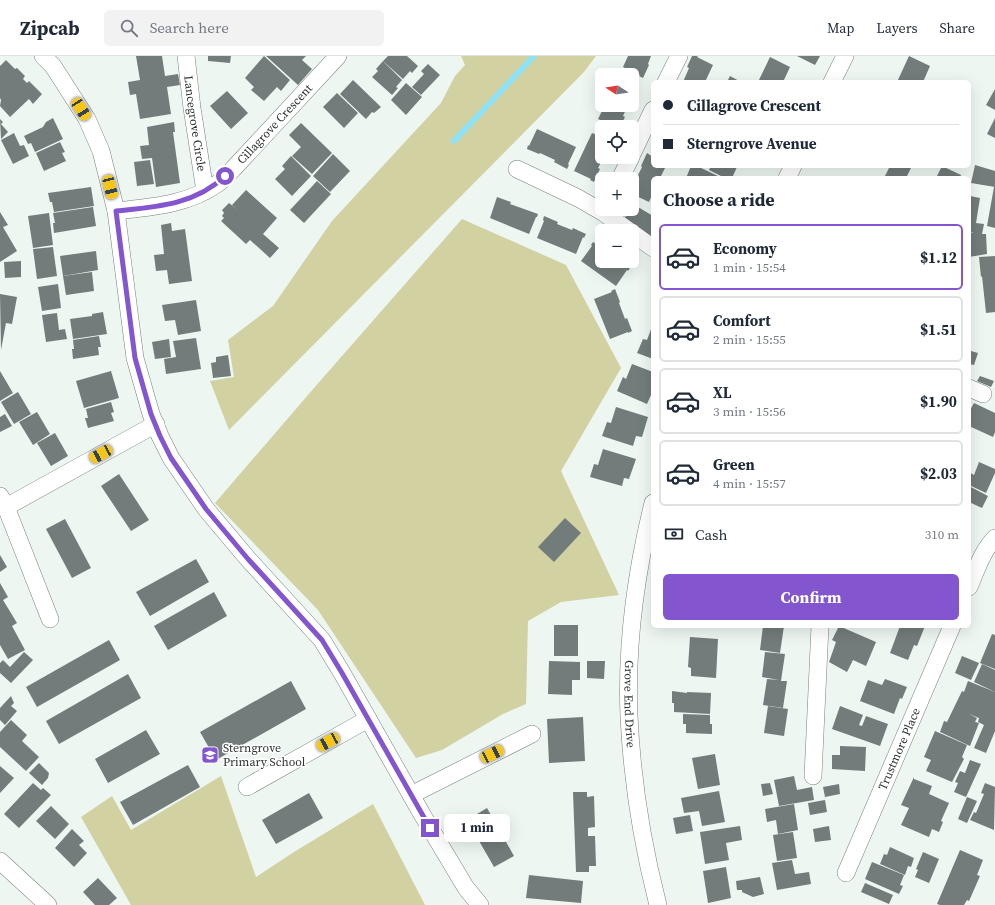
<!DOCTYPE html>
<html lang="en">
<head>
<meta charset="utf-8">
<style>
  :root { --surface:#fff; --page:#f2f2f3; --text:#1f2937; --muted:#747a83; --line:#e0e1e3; --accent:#8355ce }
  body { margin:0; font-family:"Source Serif 4",serif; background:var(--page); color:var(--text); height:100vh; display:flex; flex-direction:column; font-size:15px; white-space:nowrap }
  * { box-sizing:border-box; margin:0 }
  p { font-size:13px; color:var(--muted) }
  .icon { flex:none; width:22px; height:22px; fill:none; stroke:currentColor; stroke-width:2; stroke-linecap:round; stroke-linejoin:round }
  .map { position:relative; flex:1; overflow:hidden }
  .details { position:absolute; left:651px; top:120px; width:320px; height:452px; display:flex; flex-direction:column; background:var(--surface); border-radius:6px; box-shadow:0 4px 16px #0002 }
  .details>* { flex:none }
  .hud { position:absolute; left:651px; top:24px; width:320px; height:88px; border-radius:6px; box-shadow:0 4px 16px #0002; display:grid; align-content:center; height:88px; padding:0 12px; background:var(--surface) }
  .needle { width:26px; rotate:282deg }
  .controls { position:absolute; left:595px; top:12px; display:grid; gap:8px }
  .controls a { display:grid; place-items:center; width:44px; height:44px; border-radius:6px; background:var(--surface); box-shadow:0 4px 16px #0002; font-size:20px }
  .end { position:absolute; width:18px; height:18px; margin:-9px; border:5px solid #8355ce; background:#fff; box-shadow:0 0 0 2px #fff }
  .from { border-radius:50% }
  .bubble { position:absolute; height:28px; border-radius:6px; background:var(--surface); box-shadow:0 4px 16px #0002; font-size:13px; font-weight:700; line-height:28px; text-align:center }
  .car { position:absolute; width:12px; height:24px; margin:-12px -6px; border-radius:5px; box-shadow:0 0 3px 1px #0007; background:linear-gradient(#f5c518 24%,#345 0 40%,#f5c518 0 76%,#345 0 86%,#f5c518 0) }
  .hud b { display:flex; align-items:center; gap:14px; height:38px; font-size:15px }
  .hud b+b { border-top:1px solid var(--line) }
  .hud i { width:10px; height:10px; background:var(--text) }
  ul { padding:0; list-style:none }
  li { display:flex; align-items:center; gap:12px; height:66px; margin:0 8px 6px; padding:0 4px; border:2px solid var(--line); border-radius:6px }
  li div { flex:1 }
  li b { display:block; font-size:15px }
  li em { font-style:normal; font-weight:700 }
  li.current { border-color:var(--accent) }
  li>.icon { width:36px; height:36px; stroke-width:1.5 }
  h2 { padding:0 12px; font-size:18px; line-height:48px }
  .pay { display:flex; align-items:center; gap:10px; height:44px; padding:0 12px; font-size:15px }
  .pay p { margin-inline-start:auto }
  .action { display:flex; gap:8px; margin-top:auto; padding:8px 12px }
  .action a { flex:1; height:46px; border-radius:6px; background:var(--accent); color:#fff; font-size:16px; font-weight:700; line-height:46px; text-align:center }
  header { display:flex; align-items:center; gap:24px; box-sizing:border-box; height:56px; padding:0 20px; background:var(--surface); border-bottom:1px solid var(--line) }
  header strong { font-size:19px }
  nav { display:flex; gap:22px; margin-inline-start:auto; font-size:14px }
  .search { width:280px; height:36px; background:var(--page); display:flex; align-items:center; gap:10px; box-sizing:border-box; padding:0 14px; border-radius:6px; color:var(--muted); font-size:15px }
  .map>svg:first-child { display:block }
  .green { fill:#d1d1a1 }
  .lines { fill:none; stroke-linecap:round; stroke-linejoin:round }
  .stream { stroke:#8ce2f8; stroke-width:5.5 }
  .building { fill:#727c7b }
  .minor-casing { stroke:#79827d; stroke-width:18 }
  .minor { stroke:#fff; stroke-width:17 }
  .route { stroke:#8355ce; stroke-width:5 }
  .labels { text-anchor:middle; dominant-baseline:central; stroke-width:3; stroke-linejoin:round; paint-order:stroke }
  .street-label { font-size:12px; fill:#2d312f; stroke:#fff }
  .poi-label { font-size:12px; fill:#2d312f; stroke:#fff; text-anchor:start }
</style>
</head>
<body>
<header>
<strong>Zipcab</strong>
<div class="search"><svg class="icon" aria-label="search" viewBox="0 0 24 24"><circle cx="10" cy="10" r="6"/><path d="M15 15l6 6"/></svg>Search here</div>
<nav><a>Map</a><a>Layers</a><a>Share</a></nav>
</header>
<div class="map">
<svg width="995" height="849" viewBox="0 0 995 849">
  <rect width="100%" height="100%" fill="#edf6f1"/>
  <g class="green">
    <path d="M461,0H596L584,16L229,374L210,325L234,321L228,284L273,250L332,165L441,47L455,20L465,9Z"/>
    <path d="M462,163L566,209L621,312L561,415L619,539L561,546L528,565L526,648L503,658L442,694L416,702L318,554L215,447L314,332Z"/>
    <path d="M221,720L256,821L294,796L373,748L425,849H131L81,761L112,740L131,774Z"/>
  </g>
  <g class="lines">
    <path class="stream" d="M454,85L534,0"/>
  </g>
  <g class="building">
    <path d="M136,0H162L165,20L178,18L180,29L167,31L171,58L140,63L136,38L130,39L128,26L140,24Z"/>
    <path d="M208,0H231L230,7L208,5Z"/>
    <path d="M264,0L290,24L281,35L277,31L264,45L251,34L254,31L245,22Z"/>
    <path d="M266,0H306L302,4L312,13L298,29Z"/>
    <path d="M388,0H407L418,10L412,17L410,15L403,23L383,5Z"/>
    <path d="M628,0H651L648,8L649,9L643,22L639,20L640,19L623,11Z"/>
    <path d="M692,0H698L697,1L713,9L705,26H683L689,12L687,11Z"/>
    <path d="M797,0H820L815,9Z"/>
    <path d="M909,0L930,10L923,26H897Z"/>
    <path d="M770,1L790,11L783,26H758Z"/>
    <path d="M6,4L15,13L17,12L25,20L23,23L27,27L29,25L42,38L33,48L29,43L10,61L0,50L1,44L0,42V10Z"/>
    <path d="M383,5L402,24L396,31L398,32L392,39L372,21L378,15L376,13Z"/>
    <path d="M428,8L440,19L421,39L412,31L424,18L421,15Z"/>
    <path d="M730,20L741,26H727Z"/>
    <path d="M353,24L381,51L374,57L372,56L366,63L340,38Z"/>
    <path d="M406,27L422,41L406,59L391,44Z"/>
    <path d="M995,33V54L986,49Z"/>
    <path d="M227,35L248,57L231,73L210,50Z"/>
    <path d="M337,37L358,57L344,72L323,51Z"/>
    <path d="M605,49H628L623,60L625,61L620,71H615L598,63Z"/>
    <path d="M53,62L63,83L35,96L31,87L28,88L24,80L43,71L46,66Z"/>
    <path d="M995,62V82L987,78Z"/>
    <path d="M0,63L3,66L1,68L8,76L1,83Z"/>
    <path d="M174,66L175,76H173L180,127L156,131L152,102L142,103L140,90L149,89L147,71Z"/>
    <path d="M301,67L332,97L312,118L292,100L301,91L289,79Z"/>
    <path d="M537,73L576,91L568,108L569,109L567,113L554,106L555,104L540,97L539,98L527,93L528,89L529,90Z"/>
    <path d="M14,77L20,90L24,89L29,100L13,108L1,84Z"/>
    <path d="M592,77L602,81V101H604L598,112L600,113L594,126L590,124L591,123L574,115Z"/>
    <path d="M60,86L65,96L62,97L66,105L44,115L36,97Z"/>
    <path d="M647,97L653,101V110H666L660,122H653V137L649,146L632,138V128L634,124L635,125L642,111L641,110Z"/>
    <path d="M333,98L350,115L330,136L313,120Z"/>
    <path d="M291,100L311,120L292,140L275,123L285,113L282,110Z"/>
    <path d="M150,104L154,128L137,130L134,106Z"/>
    <path d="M975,109L995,115V131L971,127Z"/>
    <path d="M691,110H697L722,122H686Z"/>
    <path d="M711,110H734L737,111L732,122H725L709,114Z"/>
    <path d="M890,110H912L906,122H888L885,120Z"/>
    <path d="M942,110L961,119L960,122H936Z"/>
    <path d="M317,125L331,138L304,167L290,154Z"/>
    <path d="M91,131L94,150L54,156L52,146H50L48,137Z"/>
    <path d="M994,131H995V172L987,170Z"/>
    <path d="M246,134L277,162L263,178L279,192L270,202L250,184L246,188L221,165L224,162L222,160L224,157L222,154L229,147L238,154L232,149Z"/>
    <path d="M970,140L980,142L976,167L984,168L982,178H986L987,198L969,201V177H974L969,176Z"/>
    <path d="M497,141L511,146L510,148L538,158L537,161H536L529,178L490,162Z"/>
    <path d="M633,148L653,160V187L623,165L630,153H632Z"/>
    <path d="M93,151L96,170L54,177L53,167H55L53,157Z"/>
    <path d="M0,156L8,169L3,171L17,195L0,206Z"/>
    <path d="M49,157L53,189L33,192L28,160Z"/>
    <path d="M544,160L558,166L557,168L572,174L573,172L586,178L584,182L583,181L576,198L537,182L544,165L543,164Z"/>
    <path d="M171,167L172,175L185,173L192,225L169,228L167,214L156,215L154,199L164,198L161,169Z"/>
    <path d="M593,186L602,192V205H621L630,212L628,215L627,214L616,230L581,205L592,190L591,189Z"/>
    <path d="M53,191L57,220L37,223L33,193Z"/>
    <path d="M96,195L98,214L63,220L60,200Z"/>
    <path d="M995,200V256L986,257L982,220L981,221L979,201Z"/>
    <path d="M21,205V221L5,222L4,206Z"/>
    <path d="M92,216L94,235L66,239L63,220Z"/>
    <path d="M58,228L61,252L42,255L38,231Z"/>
    <path d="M615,233L620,246L619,247L625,263L627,262L632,275L628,277V276L610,283L594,243L612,236L611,235Z"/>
    <path d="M0,238L17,241L12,268L6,267L1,294Z"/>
    <path d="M196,244L201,275L178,279L175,264L165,265L162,249Z"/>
    <path d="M103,256L107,278L73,283L70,263L92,260V258Z"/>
    <path d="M57,257L59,274L65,273L67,283L46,286L42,259Z"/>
    <path d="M653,268V303L637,297L643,283L647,284Z"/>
    <path d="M99,280L101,291H98L99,299L73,303L72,293H74L73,284Z"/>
    <path d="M196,282L201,313L166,318L164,303L176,301L173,285Z"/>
    <path d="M169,283L171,301L155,303L152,286Z"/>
    <path d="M971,295L978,297L974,309L969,308V302Z"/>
    <path d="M228,299L231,320L213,322L211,307L216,306V301Z"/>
    <path d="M632,308L653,316V339H651L647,348L617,335L623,321L626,323Z"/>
    <path d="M0,315L13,337L0,345Z"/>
    <path d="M111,315L119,342L84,352L76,325Z"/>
    <path d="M980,320L994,325L991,331L977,325Z"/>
    <path d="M18,336L31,358L14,368L1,346Z"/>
    <path d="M111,346L114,356L111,357L114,365L88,372L85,362H88L86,353Z"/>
    <path d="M974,347L995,357V376L993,381L969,370V356Z"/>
    <path d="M616,351L648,361L642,381L636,380L633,390L602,380L607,366L611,367Z"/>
    <path d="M37,356L50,378L33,389L19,366Z"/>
    <path d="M5,358L12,370L0,376V361Z"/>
    <path d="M55,377L68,400L51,410L37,387Z"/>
    <path d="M603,393L636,403L629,423L624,422L622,430L590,421L594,408L598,409Z"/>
    <path d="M979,406L995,413V417L986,437L969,429V416L974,419Z"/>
    <path d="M119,418L149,464L131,475L101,430Z"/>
    <path d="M969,430L988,440L982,452L969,446Z"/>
    <path d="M565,462L581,477L554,506L538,491Z"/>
    <path d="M65,463L91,512L72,522L46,473Z"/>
    <path d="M0,499L7,511L0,516Z"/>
    <path d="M196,503L209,526L150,560L136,536Z"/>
    <path d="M0,527L8,541L3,544L17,567L12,570L25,594L8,603L0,589Z"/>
    <path d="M214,536L227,560L168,594L154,570Z"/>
    <rect x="554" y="569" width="24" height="31"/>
    <path d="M763,570H784L780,597L760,594Z"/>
    <path d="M839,570L876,586L866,610L853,604L847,616L829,606L836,586L832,584Z"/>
    <path d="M900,570H925L917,590L914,589L908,604L890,597Z"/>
    <path d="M992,578L995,579V613L980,607Z"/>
    <path d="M690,581L718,583L716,622L691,620V612L688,611Z"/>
    <path d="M109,584L120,604L37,651L26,631Z"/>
    <path d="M24,596L33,604L11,627L0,617V607L3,604L10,611Z"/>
    <path d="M765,596L785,598L781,625H787L783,652L763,649L767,623L779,624L762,621Z"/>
    <path d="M962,600L979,607L971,624L955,617Z"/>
    <path d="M549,605L580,606V624H572V639L548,638Z"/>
    <path d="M587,605H605L604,623L587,622Z"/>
    <path d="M982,608L995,614V636L974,626Z"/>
    <path d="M128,618L141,642L59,688L46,665Z"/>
    <path d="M885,623L907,631L902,643L900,642L894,658L860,645L868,624L882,629Z"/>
    <path d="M291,625L306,653L216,704L200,676Z"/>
    <path d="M968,625L995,636V675L986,697L974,692L984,669L978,666L979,662L969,658L977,662L975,666L979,667L970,690L940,676L944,665L947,666L962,635L964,636Z"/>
    <path d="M672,635L687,637V636L711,637L710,658L674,656V647H672Z"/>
    <path d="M11,640L14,647L11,650L17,655L5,669L0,664V652Z"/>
    <path d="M768,650L788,653L784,680L764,677Z"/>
    <path d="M840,650L863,659L859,669L862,670L866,660L888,668L880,690L832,673Z"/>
    <path d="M683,658L710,659V668H712V678L686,677V668H683Z"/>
    <path d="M583,661L585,705L549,707L547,663Z"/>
    <path d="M11,664L27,679L22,685L39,701L26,715L0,691V676Z"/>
    <path d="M146,674L160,698L108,727L95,703Z"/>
    <path d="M935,675L967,689L962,701L964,703L952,726L926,715L931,704L924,701Z"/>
    <path d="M840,690L866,691L865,715L832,713V699H840Z"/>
    <path d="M715,698L720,729L698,733L692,702Z"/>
    <path d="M970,704L981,708L966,741L954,736L958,727L955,726L960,715L965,717Z"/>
    <path d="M39,707L49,717L48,722L42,729L29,717Z"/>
    <path d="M188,709L200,731L133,769L120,746Z"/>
    <path d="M0,710L14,722L0,737Z"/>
    <path d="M794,720L797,734L812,731L814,744L779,750L774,724Z"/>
    <path d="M914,721V723L932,730L929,738L949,747L941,765L943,766L939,776L932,773L929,781L901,769L909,752L901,749Z"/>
    <path d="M33,727L41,734L43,732L51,739L19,772L4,758Z"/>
    <path d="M770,727L773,738L763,740L761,728Z"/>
    <path d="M985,727L995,731L994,774L970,764L974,756L976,757L984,738L981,737Z"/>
    <path d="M839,728L840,738L825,741L823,731Z"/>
    <path d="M719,735L725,766L702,770L699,755L684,757L681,742Z"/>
    <path d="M573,736H587V741L594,740L595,771L588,772V780H595L596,810H589V816H576Z"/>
    <path d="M309,737L323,762L276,788L262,764Z"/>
    <path d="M967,741L977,745L967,767L958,763Z"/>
    <path d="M825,744L827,756L810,759L808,747Z"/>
    <path d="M794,748L798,774L778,778L776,764L767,766L765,753Z"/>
    <path d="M51,750L69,768L55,783L36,765Z"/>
    <path d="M487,752L514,800L494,811L467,764Z"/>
    <path d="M690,759L693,775L676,778L673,762Z"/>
    <path d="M740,770L742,784L726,787L729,804L705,808L700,776Z"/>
    <path d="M829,770L831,784L815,786L813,773Z"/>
    <path d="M72,773L84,785L79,789L87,797L74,811L55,792Z"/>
    <path d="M793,776L797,802L777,805L773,779Z"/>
    <path d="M890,791L914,802L911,811L908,810L905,819L880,808L884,798L887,799Z"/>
    <path d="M960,794L983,804L977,819L980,820L969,845L967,844L964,849H940L937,848Z"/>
    <path d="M923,796L939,803L929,827L915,821L918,814L916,813Z"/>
    <path d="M792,804L795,818L809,816L811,828L777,834L772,807Z"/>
    <path d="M872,806L904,819L900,829L903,830L899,838L865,823Z"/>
    <path d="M726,811L731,842L708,847L703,815Z"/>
    <path d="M529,819L583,825L581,847L526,842Z"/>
    <path d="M760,821L764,838L753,841L742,836V834H737L736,825Z"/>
    <path d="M98,822L117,842L109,849H95L83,836Z"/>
    <path d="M865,827L893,839L889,848L861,836Z"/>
  </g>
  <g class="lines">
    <g class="minor-casing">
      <g id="minor">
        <path d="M43,0L53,10L87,63L101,95L116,155L135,302L151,358L160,380L171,402L206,453L248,503L322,584L342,617L423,760L466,832L480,849"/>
        <path id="s1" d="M186,0L192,52L205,135"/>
        <path d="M666,26L679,0"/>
        <path d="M832,26L845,0"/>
        <path d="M632,98L653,54"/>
        <path d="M517,113L578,142L604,157L629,175"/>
        <path d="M787,122L793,110"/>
        <path d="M620,123L631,101"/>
        <path id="s2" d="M116,155C151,151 187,149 217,128C223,124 228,118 233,113L338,0"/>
        <path d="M632,177L653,192"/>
        <path d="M969,332L983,338"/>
        <path d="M0,440L6,451L50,563"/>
        <path id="s3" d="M653,447C636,516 626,589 629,660C632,724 642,787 658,849"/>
        <path d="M6,451L156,368"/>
        <path d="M969,531C976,515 982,495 995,482"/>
        <path d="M813,720L820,570"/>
        <path d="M247,731L368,663"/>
        <path d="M411,739L532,678"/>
        <path d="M0,805L48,849"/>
        <path id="s4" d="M846,817L952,570"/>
      </g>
    </g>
    <use href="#minor" class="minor"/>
  </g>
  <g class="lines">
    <path class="route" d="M225,120C195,149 155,151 116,155L135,302L151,358L160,380L171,402L206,453L248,503L322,584L342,617L430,772"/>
  </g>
  <defs>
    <g id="school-square" transform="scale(0.9)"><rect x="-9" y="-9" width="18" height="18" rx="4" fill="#8355ce" stroke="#fff"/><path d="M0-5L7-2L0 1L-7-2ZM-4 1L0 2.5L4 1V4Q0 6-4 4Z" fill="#fff"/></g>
  </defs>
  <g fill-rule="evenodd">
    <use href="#school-square" x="210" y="699"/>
  </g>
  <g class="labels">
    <g class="street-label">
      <text stroke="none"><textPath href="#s1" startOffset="68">Lancegrove Circle</textPath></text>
      <text stroke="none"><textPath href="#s2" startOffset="189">Cillagrove Crescent</textPath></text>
      <text stroke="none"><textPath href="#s3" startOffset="203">Grove End Drive</textPath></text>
      <text stroke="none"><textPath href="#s4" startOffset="135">Trustmore Place</textPath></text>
    </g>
    <g class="poi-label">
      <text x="223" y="692">Sterngrove<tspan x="223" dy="14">Primary School</tspan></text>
    </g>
  </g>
</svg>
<div class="controls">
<a><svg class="needle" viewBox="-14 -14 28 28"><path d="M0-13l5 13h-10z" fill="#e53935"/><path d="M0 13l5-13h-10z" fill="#747a83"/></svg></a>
<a><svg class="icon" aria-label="locate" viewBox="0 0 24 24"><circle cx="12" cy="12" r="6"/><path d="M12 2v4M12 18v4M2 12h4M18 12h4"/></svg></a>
<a>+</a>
<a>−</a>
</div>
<i class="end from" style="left:225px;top:120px"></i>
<i class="end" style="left:430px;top:772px"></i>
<div class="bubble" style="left:444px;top:758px;width:66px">1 min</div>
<i class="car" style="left:81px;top:53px;rotate:147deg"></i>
<i class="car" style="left:110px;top:131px;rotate:166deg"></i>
<i class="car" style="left:101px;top:398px;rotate:241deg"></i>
<i class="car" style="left:328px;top:686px;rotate:241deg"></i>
<i class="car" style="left:492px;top:698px;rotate:64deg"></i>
<div class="hud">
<b><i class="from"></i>Cillagrove Crescent</b>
<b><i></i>Sterngrove Avenue</b>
</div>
<section class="details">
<h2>Choose a ride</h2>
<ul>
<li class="current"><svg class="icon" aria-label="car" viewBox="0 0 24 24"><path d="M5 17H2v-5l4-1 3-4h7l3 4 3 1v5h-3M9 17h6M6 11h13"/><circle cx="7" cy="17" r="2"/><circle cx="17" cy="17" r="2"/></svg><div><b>Economy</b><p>1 min · 15:54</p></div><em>$1.12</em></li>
<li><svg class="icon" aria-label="car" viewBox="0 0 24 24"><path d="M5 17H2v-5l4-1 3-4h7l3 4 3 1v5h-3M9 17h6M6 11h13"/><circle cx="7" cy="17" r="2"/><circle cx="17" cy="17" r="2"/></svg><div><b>Comfort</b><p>2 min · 15:55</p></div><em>$1.51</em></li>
<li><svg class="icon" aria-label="car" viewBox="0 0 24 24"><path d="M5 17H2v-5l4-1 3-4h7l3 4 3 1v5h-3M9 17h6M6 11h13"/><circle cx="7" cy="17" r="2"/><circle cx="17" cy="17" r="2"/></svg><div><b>XL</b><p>3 min · 15:56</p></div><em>$1.90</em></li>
<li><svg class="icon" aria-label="car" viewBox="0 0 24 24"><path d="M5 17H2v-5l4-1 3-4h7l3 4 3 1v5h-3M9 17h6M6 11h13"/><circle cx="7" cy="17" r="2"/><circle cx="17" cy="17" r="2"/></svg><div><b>Green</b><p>4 min · 15:57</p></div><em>$2.03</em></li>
</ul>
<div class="pay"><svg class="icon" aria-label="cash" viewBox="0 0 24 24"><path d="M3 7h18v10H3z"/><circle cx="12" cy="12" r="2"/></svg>Cash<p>310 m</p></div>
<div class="action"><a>Confirm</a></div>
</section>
</div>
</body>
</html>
